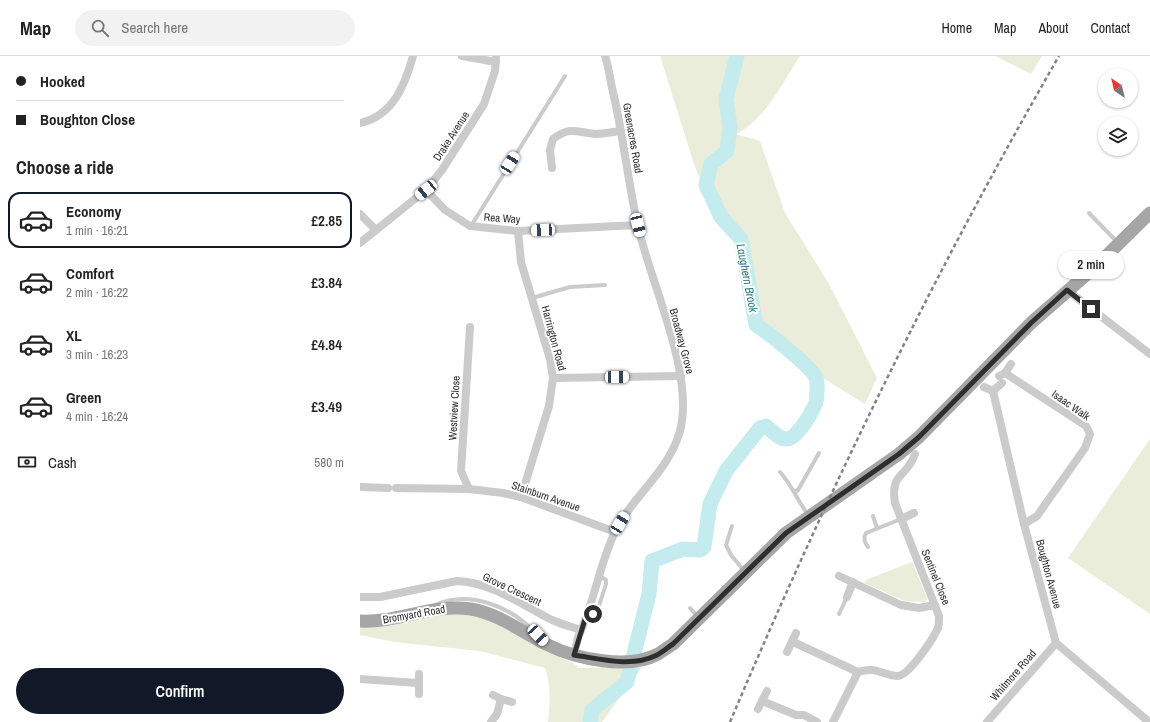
<!DOCTYPE html>
<html lang="en">
<head>
<meta charset="utf-8">
<style>
  :root { --surface:#fff; --page:#f2f2f2; --text:#222; --muted:#767676; --line:#e0e0e0; --accent:#111827 }
  body { margin:0; font-family:"Archivo Narrow",sans-serif; background:var(--page); color:var(--text); height:100vh; display:flex; flex-direction:column; font-size:15px; white-space:nowrap }
  * { box-sizing:border-box; margin:0 }
  p { font-size:13px; color:var(--muted) }
  .icon { flex:none; width:22px; height:22px; fill:none; stroke:currentColor; stroke-width:2; stroke-linecap:round; stroke-linejoin:round }
  .map { position:relative; flex:1; overflow:hidden }
  .panel { display:flex; flex-direction:column; background:var(--surface); width:360px }
  .panel>* { flex:none }
  .top-card { display:grid; align-content:center; height:88px; padding:0 16px; background:var(--surface) }
  .needle { width:26px; rotate:325deg }
  .controls { position:absolute; left:738px; top:12px; display:grid; gap:8px }
  .controls a { display:grid; place-items:center; width:40px; height:40px; border-radius:50%; background:var(--surface); box-shadow:0 1px 3px #0004; font-size:20px }
  .end { position:absolute; width:18px; height:18px; margin:-9px; border:5px solid #2e2e2e; background:#fff; box-shadow:0 0 0 2px #fff }
  .from { border-radius:50% }
  .bubble { position:absolute; height:28px; border-radius:14px; background:var(--surface); box-shadow:0 1px 3px #0004; font-size:13px; font-weight:600; line-height:28px; text-align:center }
  .car { position:absolute; width:12px; height:24px; margin:-12px -6px; border-radius:5px; box-shadow:0 0 3px 1px #0007; background:linear-gradient(#fff 24%,#345 0 40%,#fff 0 76%,#345 0 86%,#fff 0) }
  .top-card b { display:flex; align-items:center; gap:14px; height:38px; font-size:15px }
  .top-card b+b { border-top:1px solid var(--line) }
  .top-card i { width:10px; height:10px; background:var(--text) }
  ul { padding:0; list-style:none }
  li { display:flex; align-items:center; gap:12px; height:56px; margin:0 8px 6px; padding:0 8px; border:2px solid transparent; border-radius:12px }
  li div { flex:1 }
  li b { display:block; font-size:15px }
  li em { font-style:normal; font-weight:600 }
  li.active { border-color:var(--accent) }
  li>.icon { width:36px; height:36px; stroke-width:1.5 }
  h2 { padding:0 16px; font-size:18px; line-height:48px }
  .pay { display:flex; align-items:center; gap:10px; height:44px; padding:0 16px; font-size:15px }
  .pay p { margin-inline-start:auto }
  .primary-button { display:flex; gap:8px; margin-top:auto; padding:8px 16px }
  .primary-button a { flex:1; height:46px; border-radius:24px; background:var(--accent); color:#fff; font-size:16px; font-weight:600; line-height:46px; text-align:center }
  header { display:flex; align-items:center; gap:24px; box-sizing:border-box; height:56px; padding:0 20px; background:var(--surface); border-bottom:1px solid var(--line) }
  header strong { font-size:19px }
  nav { display:flex; gap:22px; margin-inline-start:auto; font-size:14px }
  .search { width:280px; height:36px; background:var(--page); display:flex; align-items:center; gap:10px; box-sizing:border-box; padding:0 14px; border-radius:22px; color:var(--muted); font-size:15px }
  main { display:flex; flex:1; min-height:0 }
  .map>svg:first-child { display:block }
  .green { fill:#eaedda }
  .lines { fill:none; stroke-linecap:round; stroke-linejoin:round }
  .river { stroke:#c4ebee; stroke-width:15 }
  .lane { stroke:#cbcbcb; stroke-width:4 }
  .street { stroke:#cbcbcb; stroke-width:8 }
  .primary { stroke:#a6a6a6; stroke-width:13 }
  .rail { stroke:#838383; stroke-width:2.5; stroke-dasharray:4 3; stroke-linecap:butt }
  .route { stroke:#2e2e2e; stroke-width:5 }
  .labels { text-anchor:middle; dominant-baseline:central; stroke-width:4; stroke-linejoin:round; paint-order:stroke }
  .street-label { font-size:11px; fill:#2e2e2e; stroke:#fff }
  .water-label { font-size:12px; font-style:italic; fill:#307b83; stroke:#fff }
</style>
</head>
<body>
<header>
<strong>Map</strong>
<div class="search"><svg class="icon" aria-label="search" viewBox="0 0 24 24"><circle cx="10" cy="10" r="6"/><path d="M15 15l6 6"/></svg>Search here</div>
<nav><a>Home</a><a>Map</a><a>About</a><a>Contact</a></nav>
</header>
<main>
<section class="panel">
<div class="top-card">
<b><i class="from"></i>Hooked</b>
<b><i></i>Boughton Close</b>
</div>
<h2>Choose a ride</h2>
<ul>
<li class="active"><svg class="icon" aria-label="car" viewBox="0 0 24 24"><path d="M5 17H2v-5l4-1 3-4h7l3 4 3 1v5h-3M9 17h6M6 11h13"/><circle cx="7" cy="17" r="2"/><circle cx="17" cy="17" r="2"/></svg><div><b>Economy</b><p>1 min · 16:21</p></div><em>£2.85</em></li>
<li><svg class="icon" aria-label="car" viewBox="0 0 24 24"><path d="M5 17H2v-5l4-1 3-4h7l3 4 3 1v5h-3M9 17h6M6 11h13"/><circle cx="7" cy="17" r="2"/><circle cx="17" cy="17" r="2"/></svg><div><b>Comfort</b><p>2 min · 16:22</p></div><em>£3.84</em></li>
<li><svg class="icon" aria-label="car" viewBox="0 0 24 24"><path d="M5 17H2v-5l4-1 3-4h7l3 4 3 1v5h-3M9 17h6M6 11h13"/><circle cx="7" cy="17" r="2"/><circle cx="17" cy="17" r="2"/></svg><div><b>XL</b><p>3 min · 16:23</p></div><em>£4.84</em></li>
<li><svg class="icon" aria-label="car" viewBox="0 0 24 24"><path d="M5 17H2v-5l4-1 3-4h7l3 4 3 1v5h-3M9 17h6M6 11h13"/><circle cx="7" cy="17" r="2"/><circle cx="17" cy="17" r="2"/></svg><div><b>Green</b><p>4 min · 16:24</p></div><em>£3.49</em></li>
</ul>
<div class="pay"><svg class="icon" aria-label="cash" viewBox="0 0 24 24"><path d="M3 7h18v10H3z"/><circle cx="12" cy="12" r="2"/></svg>Cash<p>580 m</p></div>
<div class="primary-button"><a>Confirm</a></div>
</section>
<div class="map">
<svg width="790" height="666" viewBox="0 0 790 666">
  <rect width="100%" height="100%" fill="#fff"/>
  <g class="green">
    <path d="M300,0H440C422,27 406,63 376,78L400,85L425,157L469,228L517,322L505,348L450,314L407,276L396,269L381,183L357,164L335,111Z"/>
    <path d="M635,0H682L671,18Z"/>
    <path d="M790,383V558L708,502Z"/>
    <path d="M552,506L567,542L565,546L545,545L504,527L506,524Z"/>
    <path d="M81,556L112,557L141,568L218,610L217,612L282,611L242,666H188C190,649 191,628 185,612L120,595L35,586L0,579V570Z"/>
  </g>
  <g class="lines">
    <path class="river" d="M230,666L232,654L267,626L289,538L292,505L323,493L340,494L344,491L350,448L366,415L400,372L406,370C411,374 419,383 426,383C436,384 451,358 455,349C457,344 458,327 456,322C452,311 407,276 396,269L381,183L361,161L346,129L351,108L367,95L370,71L366,43L377,0"/>
    <g class="lane">
      <path d="M729,157L758,187"/>
      <path d="M111,170L205,20"/>
      <path d="M172,242L210,231L245,229"/>
      <path d="M420,416C432,429 438,446 449,460"/>
      <path d="M435,436L438,434L459,397"/>
      <path d="M513,460L517,472"/>
      <path d="M372,470L366,489L371,499L385,516"/>
      <path d="M508,491C504,486 503,482 506,477L541,463"/>
      <path d="M75,549C109,534 151,550 175,577"/>
      <path d="M330,552L337,560"/>
      <path d="M227,557L233,558L238,553L246,528V524L240,520"/>
      <path d="M479,558L487,541"/>
    </g>
    <g class="street">
      <path d="M102,0L136,6"/>
      <path d="M0,67C33,60 45,29 53,0"/>
      <path d="M192,112L190,94L193,83C210,70 216,76 235,78C243,78 252,76 261,75"/>
      <path d="M66,134L85,154L110,170L158,175L278,169"/>
      <path d="M0,158L16,174"/>
      <path d="M158,175L161,206L190,303L193,322L189,350L161,441"/>
      <path d="M0,187L66,134L82,114L124,48L135,15L136,0"/>
      <path d="M707,234L790,298"/>
      <path d="M645,317L726,370L730,378L725,392L677,460L664,468"/>
      <path d="M639,320L645,317L651,308"/>
      <path d="M193,322L321,320"/>
      <path d="M624,331L633,335L642,327"/>
      <path d="M633,335L664,468L696,587L789,666"/>
      <path d="M0,431L28,432"/>
      <path d="M36,432L109,433L143,437L161,441L255,476"/>
      <path d="M109,433L101,415L110,271"/>
      <path d="M541,463L554,457"/>
      <path d="M479,520L541,549L559,552L575,549"/>
      <path d="M0,541H20L97,525C131,526 162,549 192,564C201,568 212,571 221,574"/>
      <path d="M487,541L493,526"/>
      <path d="M433,586L498,616"/>
      <path d="M427,596L436,577"/>
      <path d="M214,599L218,581C234,548 239,509 255,476C273,439 308,417 320,375C335,317 290,226 277,167C268,124 263,79 253,36C250,24 249,11 245,0"/>
      <path d="M59,618V638"/>
      <path d="M0,623L58,627"/>
      <path d="M133,639L141,643L152,646"/>
      <path d="M402,645L436,659H444L457,666"/>
      <path d="M398,653L407,635"/>
      <path d="M131,666L137,658L141,643"/>
      <path d="M473,666L498,616C518,610 520,619 537,620C548,621 573,583 578,572C579,569 579,564 579,560L535,447C530,416 547,422 555,398"/>
      <path d="M627,666L696,587"/>
    </g>
    <path class="primary" d="M0,565C38,567 73,547 111,553C140,558 163,577 188,589C216,603 269,614 298,598C303,595 308,591 313,588L426,477L539,398L559,381L671,267L735,211L790,157"/>
    <path class="rail" d="M370,666C467,437 575,215 699,0"/>
  </g>
  <g class="lines">
    <path class="route" d="M233,558L227,557L214,599C241,603 271,612 297,599C303,596 308,591 313,588L426,477L539,398L559,381L671,267L707,234L731,253"/>
  </g>
  <g class="labels">
    <g class="street-label">
      <text transform="translate(91 80) rotate(-57)">Drake Avenue</text>
      <text transform="translate(273 82) rotate(80)">Greenacres Road</text>
      <text transform="translate(142 162) rotate(4)">Rea Way</text>
      <text transform="translate(194 282) rotate(75)">Harrington Road</text>
      <text transform="translate(322 285) rotate(75)">Broadway Grove</text>
      <text transform="translate(711 349) rotate(35)">Isaac Walk</text>
      <text transform="translate(94 352) rotate(-87)">Westview Close</text>
      <text transform="translate(186 440) rotate(19)">Stainburn Avenue</text>
      <text transform="translate(689 518) rotate(75)">Boughton Avenue</text>
      <text transform="translate(576 521) rotate(68)">Sentinel Close</text>
      <text transform="translate(152 533) rotate(25)">Grove Crescent</text>
      <text transform="translate(54 558) rotate(-10)">Bromyard Road</text>
      <text transform="translate(653 619) rotate(-49)">Whitmore Road</text>
    </g>
    <g class="water-label">
      <text transform="translate(387 222) rotate(79)">Laughern Brook</text>
    </g>
  </g>
</svg>
<div class="controls">
<a><svg class="needle" viewBox="-14 -14 28 28"><path d="M0-13l5 13h-10z" fill="#e53935"/><path d="M0 13l5-13h-10z" fill="#767676"/></svg></a>
<a><svg class="icon" aria-label="layers" viewBox="0 0 24 24"><path d="M12 4l9 5-9 5-9-5zM3 14l9 5 9-5"/></svg></a>
</div>
<i class="end from" style="left:233px;top:558px"></i>
<i class="end" style="left:731px;top:253px"></i>
<div class="bubble" style="left:698px;top:195px;width:66px">2 min</div>
<i class="car" style="left:150px;top:107px;rotate:32deg"></i>
<i class="car" style="left:66px;top:134px;rotate:231deg"></i>
<i class="car" style="left:278px;top:169px;rotate:166deg"></i>
<i class="car" style="left:183px;top:174px;rotate:267deg"></i>
<i class="car" style="left:257px;top:321px;rotate:89deg"></i>
<i class="car" style="left:260px;top:467px;rotate:31deg"></i>
<i class="car" style="left:178px;top:579px;rotate:137deg"></i>
</div>
</main>
</body>
</html>
